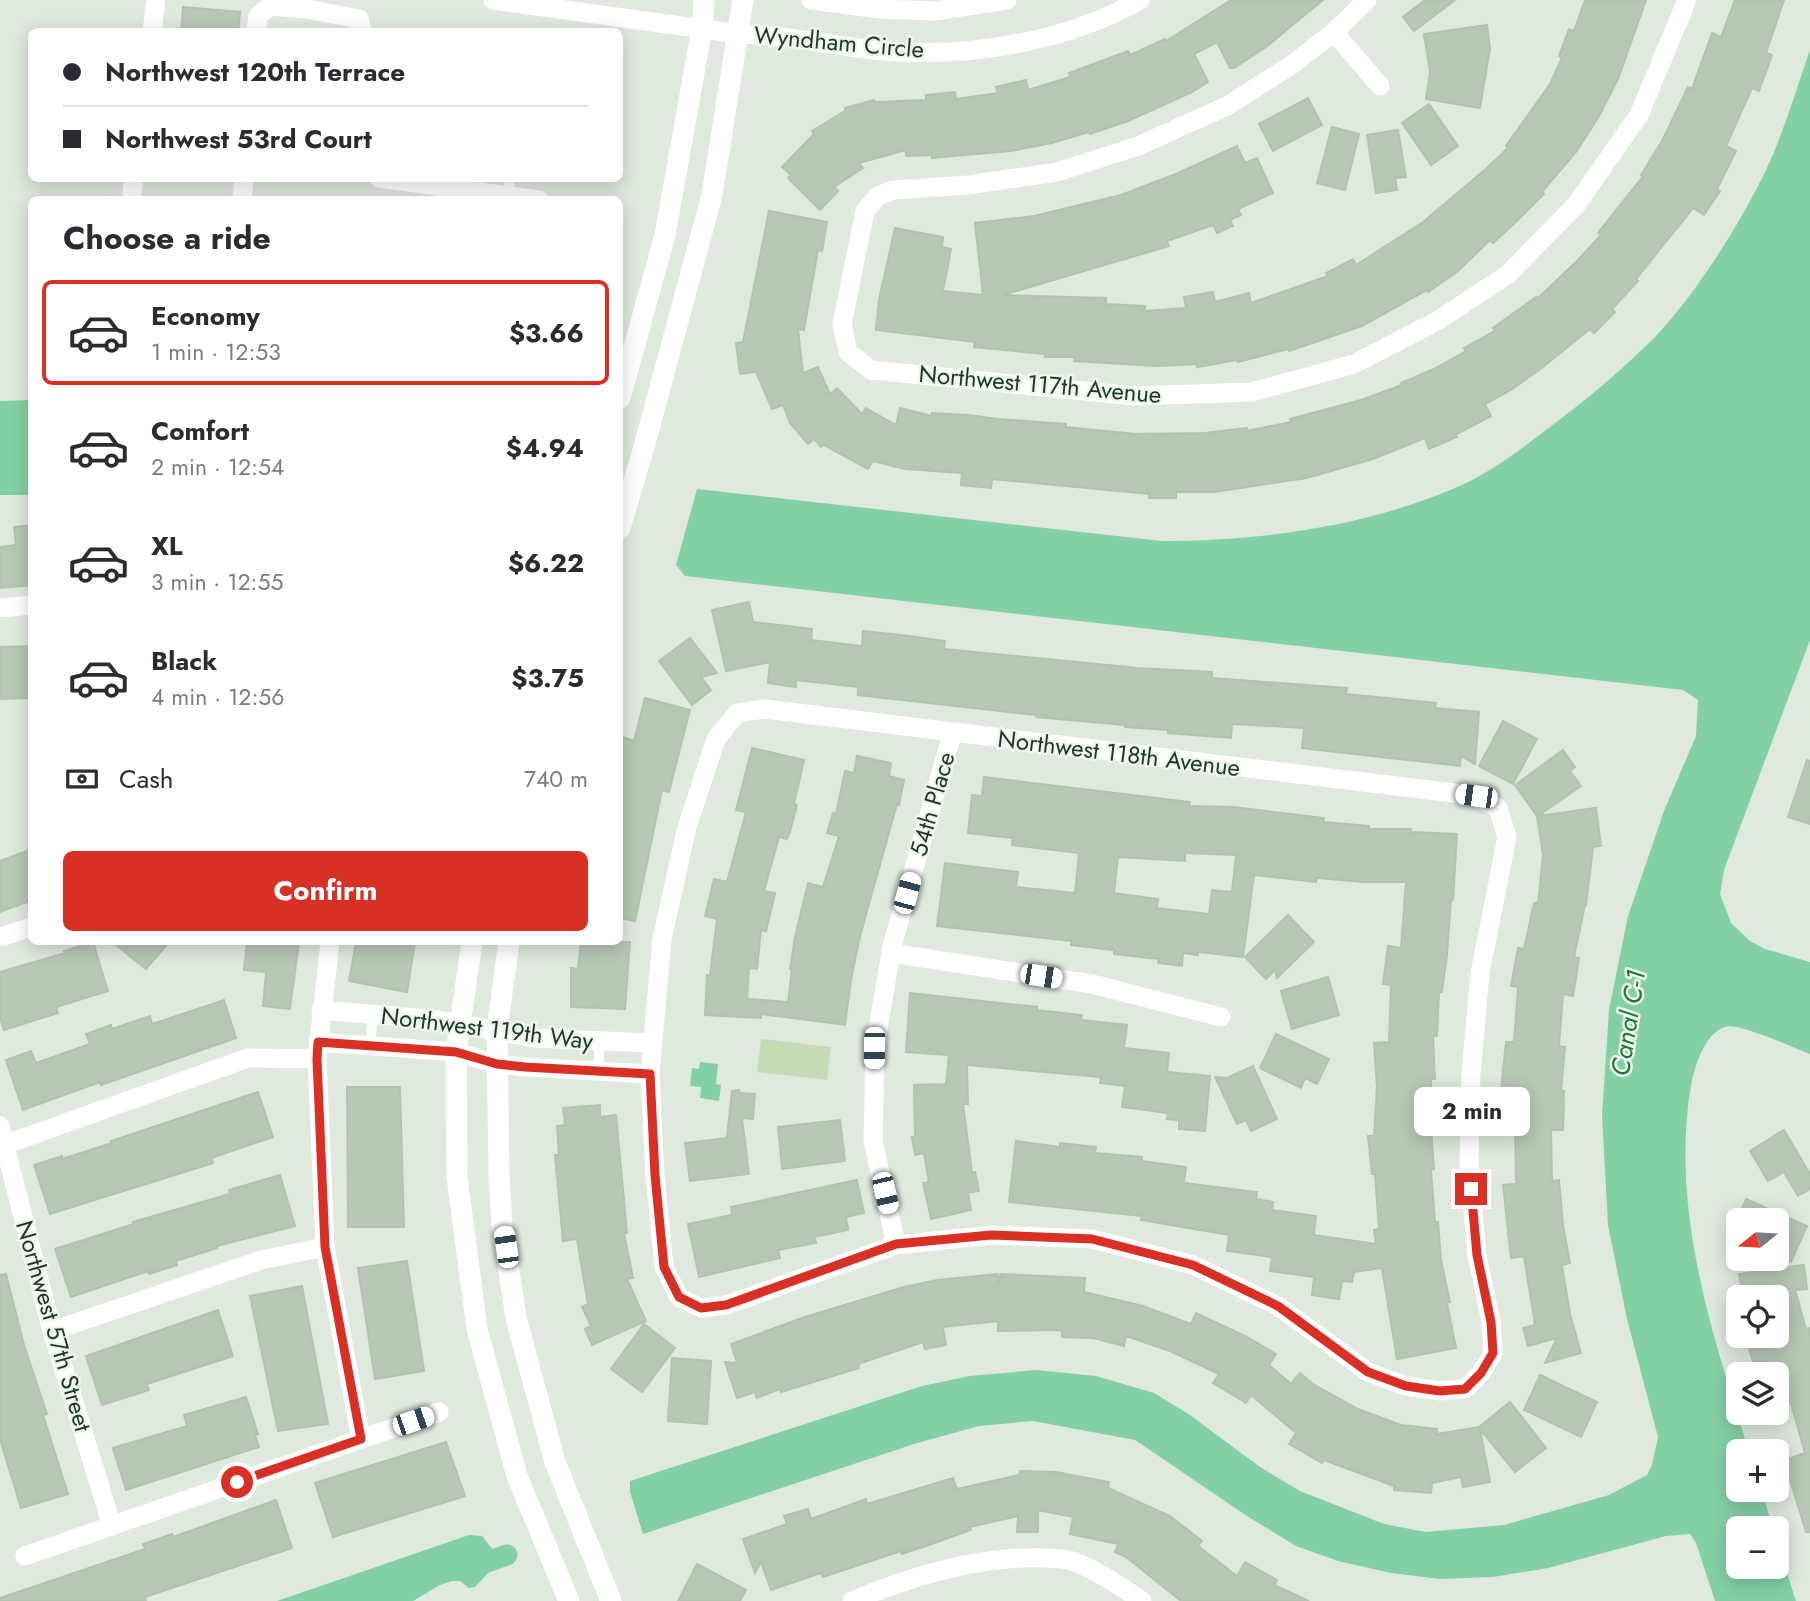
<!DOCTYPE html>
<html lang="en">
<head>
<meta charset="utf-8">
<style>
  :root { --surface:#fff; --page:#f2f2f3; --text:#2b2b33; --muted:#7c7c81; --line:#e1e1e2; --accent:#d93025 }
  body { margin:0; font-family:Jost,sans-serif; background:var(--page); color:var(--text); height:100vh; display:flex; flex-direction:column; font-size:26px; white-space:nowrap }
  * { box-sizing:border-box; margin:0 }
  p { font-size:23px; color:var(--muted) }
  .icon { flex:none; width:38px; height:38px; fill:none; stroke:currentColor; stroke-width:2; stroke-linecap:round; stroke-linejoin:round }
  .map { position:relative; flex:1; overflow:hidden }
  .drawer { position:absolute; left:28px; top:196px; width:595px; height:749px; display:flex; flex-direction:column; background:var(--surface); border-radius:10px; box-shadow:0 4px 18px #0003 }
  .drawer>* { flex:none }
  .top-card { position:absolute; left:28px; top:28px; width:595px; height:154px; border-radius:10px; box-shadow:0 4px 18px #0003; display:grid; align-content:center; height:154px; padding:0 35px; background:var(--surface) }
  .needle { width:46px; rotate:252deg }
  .fabs { position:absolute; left:1726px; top:1208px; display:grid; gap:14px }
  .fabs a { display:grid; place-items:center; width:63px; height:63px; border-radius:10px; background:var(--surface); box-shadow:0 4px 18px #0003; font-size:35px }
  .end { position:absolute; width:32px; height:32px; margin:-16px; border:9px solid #d93025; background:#fff; box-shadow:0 0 0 4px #fff }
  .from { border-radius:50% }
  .bubble { position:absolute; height:49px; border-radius:10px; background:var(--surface); box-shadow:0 4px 18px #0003; font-size:23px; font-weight:700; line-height:49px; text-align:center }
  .car { position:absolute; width:21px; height:42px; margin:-21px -10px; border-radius:9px; box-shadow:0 0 5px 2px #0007; background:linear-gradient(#fff 24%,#345 0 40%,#fff 0 76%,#345 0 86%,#fff 0) }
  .top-card b { display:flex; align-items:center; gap:24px; height:66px; font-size:26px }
  .top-card b+b { border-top:2px solid var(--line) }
  .top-card i { width:18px; height:18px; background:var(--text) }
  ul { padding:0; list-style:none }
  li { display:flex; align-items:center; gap:21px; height:105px; margin:0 14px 10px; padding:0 21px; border:4px solid transparent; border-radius:10px }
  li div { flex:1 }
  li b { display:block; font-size:26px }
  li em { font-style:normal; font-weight:700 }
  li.on { border-color:var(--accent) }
  li>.icon { width:63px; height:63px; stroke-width:1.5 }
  h2 { padding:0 35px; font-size:32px; line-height:84px }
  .pay { display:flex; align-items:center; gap:18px; height:77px; padding:0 35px; font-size:26px }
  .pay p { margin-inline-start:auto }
  .primary-button { display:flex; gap:14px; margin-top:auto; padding:14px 35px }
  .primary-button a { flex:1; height:80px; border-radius:10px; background:var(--accent); color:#fff; font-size:28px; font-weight:700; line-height:80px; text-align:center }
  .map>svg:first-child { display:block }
  .green { fill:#c6dbb5 }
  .water { fill:#84d0a6 }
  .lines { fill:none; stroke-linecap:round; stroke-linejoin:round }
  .canal { stroke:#84d0a6; stroke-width:21 }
  .building { fill:#b8c7b6; stroke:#b2c3b0; stroke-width:2; fill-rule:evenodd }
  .service { stroke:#fff; stroke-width:10 }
  .minor { stroke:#fff; stroke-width:19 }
  .tertiary { stroke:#fff; stroke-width:21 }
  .route { stroke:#d93025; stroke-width:9 }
  .labels { text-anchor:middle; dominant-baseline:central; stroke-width:5; stroke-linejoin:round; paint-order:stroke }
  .street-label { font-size:24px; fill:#1f3920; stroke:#eff6ed }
  .water-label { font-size:26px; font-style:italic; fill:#1a7443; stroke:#eff6ed }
</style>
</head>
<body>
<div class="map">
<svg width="1810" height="1601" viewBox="0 0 1810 1601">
  <rect width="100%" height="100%" fill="#dfe9dd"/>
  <path class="green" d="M761,1039L831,1047L827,1080L757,1072Z"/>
  <g class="water">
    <path d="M1810,50V640L1724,870L1720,894L1731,923L1750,941L1765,949L1810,962V1054C1794,1048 1737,1022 1725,1027C1704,1034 1695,1066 1691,1085C1670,1209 1712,1334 1749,1451H1738V1489H1761L1773,1528H1738V1566H1776V1539L1796,1601H1715L1696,1543L1690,1534L1666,1536L1548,1568L1493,1577L1440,1579L1391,1573L1338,1561L1296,1546L1247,1516L1135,1440L1033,1421L979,1426L914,1444L643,1534L630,1492V1481L922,1386L970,1376L1036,1370L1096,1376L1154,1393L1190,1415L1260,1467L1300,1491L1384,1524L1426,1532L1504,1525L1609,1495L1647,1475L1652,1465L1658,1437L1627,1319L1608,1225L1602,1116L1609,1010L1628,916L1664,811L1696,736L1698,700L1683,690L685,576L676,565L697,489L1162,541C1262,541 1370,526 1462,485C1492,471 1520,450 1546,430C1585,401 1621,371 1655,337C1696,294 1740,224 1766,170C1784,132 1796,90 1810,50Z"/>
    <path d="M31,400V495H0V401Z"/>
    <path d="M700,1062L718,1064L716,1084L721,1085L719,1101L700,1098L701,1087L690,1086L692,1068L699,1069Z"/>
    <path d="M469,1535L482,1536L494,1551L495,1566L475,1587L469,1588L460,1581H452L440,1585L413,1601H277Z"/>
  </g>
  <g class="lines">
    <path class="canal" d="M470,1568L507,1555"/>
  </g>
  <g class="building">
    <path d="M1231,0H1323L1266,47L1234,68H1230L1217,42L1194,54L1208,82L1192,92L1128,121L1090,134L1089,132L1052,143L1011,151L932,158V155L906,156V150L859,163L863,168L834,187L838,191L820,210L788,178L791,175L782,167L814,134L812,131L845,111V108L874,100L875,102L926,100V95L955,92L956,99L998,93L996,87L1026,80L1028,90L1070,77L1069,73L1128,51L1130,55L1165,39L1166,41Z"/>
    <path d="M1425,0H1455L1414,31L1403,17Z"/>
    <path d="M1585,0H1646L1618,79L1598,118L1576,152L1542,192L1544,194L1519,219L1493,243L1490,240L1458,271L1428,292L1427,290L1362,326L1289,351L1288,349L1238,362L1237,360L1197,367V364L1158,366L1074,361L1075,357H1045V354L974,347L975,342L876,330L879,300L895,228L943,237L942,247L951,249L943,291L983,295L975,223L1034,216L1121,195L1176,174L1237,146L1245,163L1257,158L1273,193L1238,209L1241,215L1230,220L1233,226L1217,233L1213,225L1167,241L1169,246L1003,295L1106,298V304L1145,306V311L1186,308L1184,297L1213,292L1215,302L1249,293L1251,303L1328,276L1326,273L1353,259L1356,265L1423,222L1487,168L1508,148L1506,146L1550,84L1562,58L1559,56L1569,29L1574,31Z"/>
    <path d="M1735,0H1784L1766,53L1772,55L1759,91L1752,88L1726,146L1736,151L1717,189L1720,191L1704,215L1693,208L1636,279L1638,281L1612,309L1615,312L1594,333L1590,329L1543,367L1511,390L1485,404L1491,416L1455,435L1457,437L1429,449L1425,438L1373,459L1307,478L1214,492H1176V498H1149V494L992,479L991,488L961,485L962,473L905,469L873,461L868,469L824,445L821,447L814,439L808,444L790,423L783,405L772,409L756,372L740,374L736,343L743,342L769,211L827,222L822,251L818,250L804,330L798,329L803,373L818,367L830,394L837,388L862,414L866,408L896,425L900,408L932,416V413L968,415L998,419L1066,424V427L1136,434L1205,433L1247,428V431L1291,422L1290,419L1361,400L1402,385L1401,383L1434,369L1466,351L1464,348L1495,331L1493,328L1536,297L1538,298L1577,261L1601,235L1598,233L1643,176L1641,175L1662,141L1688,87L1692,89L1712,33L1721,37Z"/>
    <path d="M183,7L240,12L238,32H181Z"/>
    <path d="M1487,25L1490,49L1480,108L1426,99L1430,72L1424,34Z"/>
    <path d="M1308,98L1322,125L1273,151L1259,124Z"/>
    <path d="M1429,104L1458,146L1431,165L1402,123Z"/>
    <path d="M1332,127L1359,134L1345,190L1317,183Z"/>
    <path d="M1398,130L1406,177L1395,178L1397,190L1376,193L1367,135Z"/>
    <path d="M32,525V585L0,588V547L16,545L14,527Z"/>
    <path d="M749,602L753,622L812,629L811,640L862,646L863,631L902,635L945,641L944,649L1138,668L1212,672V678L1347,688L1346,694L1436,703L1435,708L1479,712L1475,764L1461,756L1460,766L1302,748L1304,728L1232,724L1231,738L1206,736L1168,733V730L1125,727V725L1036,717V715L858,695V687L796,680V687L768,683L770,662L726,671L712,610Z"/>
    <path d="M690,638L717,673L701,677L711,690L692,705L659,661Z"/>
    <path d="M32,646V698L1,699L0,647Z"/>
    <path d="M645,698L690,710L669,792L662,790L635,921L620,918V736L634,741Z"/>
    <path d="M1503,721L1537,739L1513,784L1479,766Z"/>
    <path d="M752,748L804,760L794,804L797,805L790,832L787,839L779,837L764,891L775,893L766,931L761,930L757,969L749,968L747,999L788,1002L792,969H790L795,937L808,883L823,887L839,836L827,833L833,813L836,814L845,771L854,773L857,756L891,763L889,776L904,780L899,805L897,804L860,936L851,980L845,1025L761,1014V1018L705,1015L707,975H710L717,919L705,916L714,879L727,882L746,812L736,810Z"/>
    <path d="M1563,750L1575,767L1570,771L1581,786L1538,816L1596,808L1601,846L1593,847L1586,905H1585L1574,957L1579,958L1573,996L1563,994L1559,1046L1565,1047L1561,1091H1564L1563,1130H1551L1552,1181L1559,1180L1563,1225L1570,1263L1562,1265L1570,1314L1581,1353L1545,1363L1557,1338L1528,1346L1523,1328L1535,1325L1524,1256L1511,1258L1503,1185L1516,1184L1515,1129L1500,1128L1501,1090L1506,1042H1514L1518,987L1511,986L1518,948L1524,949L1534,903H1538L1543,855L1537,816L1515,785Z"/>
    <path d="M1807,760L1810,761V824L1788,817Z"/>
    <path d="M984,777L1190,802L1189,806L1234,807L1324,818L1323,822L1369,826V829H1411V832L1457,834L1453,900L1451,899L1447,955L1442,992H1439L1437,1036H1433L1435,1079H1431V1127L1434,1169L1431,1170L1435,1222H1438L1441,1260L1450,1302L1447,1303L1456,1348L1397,1359L1382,1268L1354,1272L1352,1282L1342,1281L1339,1299L1312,1295L1314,1277L1270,1271L1272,1257L1227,1251L1229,1235L1141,1220L1142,1216L1009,1202L1016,1141L1060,1147V1143L1096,1147L1095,1153L1142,1157V1161L1186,1167L1184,1183L1257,1192L1256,1199L1273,1202L1272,1210L1316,1216L1314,1235L1376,1244L1374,1230L1379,1229L1375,1174H1372L1368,1136H1374L1377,1087L1374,1043L1389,1042L1391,985L1383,984L1388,946L1401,948L1406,882H1363L1317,878L1316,882L1254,875L1243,957L1198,952V955L1183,953L1182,966L1158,963L1159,959L1114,954V950L1071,945V941L937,926L945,863L1018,872L1016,887L1075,893L1079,853L1012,845L1013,838L968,833L972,795L982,796ZM1185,853L1236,855L1232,892L1212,890L1209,914L1157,908L1158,899L1114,893L1118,857L1185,861Z"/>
    <path d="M32,849V899L27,900V902L0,912V861Z"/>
    <path d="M1288,915L1314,942L1277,978L1275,970L1266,979L1245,957Z"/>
    <path d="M93,942L108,991L56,1007L58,1013L4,1030L0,1018V972L65,953L64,951Z"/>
    <path d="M112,942H169L146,969Z"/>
    <path d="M247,942H299L290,1009L263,1006L266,972L244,970Z"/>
    <path d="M356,942H415L407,992L349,981Z"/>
    <path d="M581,942H630L625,1009L571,1007V968L578,969Z"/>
    <path d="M1328,977L1339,1015L1292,1029L1281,991Z"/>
    <path d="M910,993L1037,1007V1010L1082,1015L1081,1020L1127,1025L1124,1048L1169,1053L1167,1072L1210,1076L1205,1131L1179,1129V1120L1167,1119L1168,1113L1122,1107L1125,1086L1100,1083L1101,1077L967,1065L968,1104H963L972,1173L975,1172L979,1191L968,1193L971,1210L931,1219L923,1183L929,1182L924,1153L915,1155L912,1137H915L914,1085L946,1084L949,1055L906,1052Z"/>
    <path d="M224,1000L236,1038L101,1085L100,1082L23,1110L6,1060L31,1051L36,1063L90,1044L86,1034L111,1025L112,1029L150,1016L152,1024Z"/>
    <path d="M1276,1034L1329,1059L1317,1084L1305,1078L1301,1088L1260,1068Z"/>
    <path d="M1253,1066L1277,1119L1251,1131L1246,1120L1237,1124L1215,1077L1227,1078Z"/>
    <path d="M347,1087H400L404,1227H348Z"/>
    <path d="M739,1090V1093L755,1094L753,1119L742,1118L749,1174L690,1181L685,1143L727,1138L732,1091Z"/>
    <path d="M258,1092L273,1137L211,1158L213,1163L50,1214L34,1165L62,1156V1159L112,1143L111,1141Z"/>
    <path d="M600,1105V1117L616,1115L627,1233H624L633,1278L627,1279L646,1321L592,1345L585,1329L591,1326L582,1307L588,1304L577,1239L563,1241L555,1155H559L557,1126L565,1125L563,1108Z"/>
    <path d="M840,1120L845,1161L782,1169L778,1127Z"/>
    <path d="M1784,1130L1810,1174V1189L1798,1196L1784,1172L1768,1181L1750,1151Z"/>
    <path d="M280,1175L295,1226L217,1246V1248L176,1261L177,1265L149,1274L148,1271L71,1297L55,1249L134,1224L133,1222L230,1194L229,1190Z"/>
    <path d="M857,1180L864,1213L846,1217L848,1230L814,1237L816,1243L778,1250L780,1258L699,1277L688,1224L732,1215L731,1207Z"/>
    <path d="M1746,1199L1807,1226L1791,1262L1776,1255V1220H1737Z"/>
    <path d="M407,1261L424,1371L375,1379L358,1268Z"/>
    <path d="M1804,1265L1807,1289L1795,1290L1806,1329L1810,1328V1532H1806L1784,1460L1805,1453L1791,1404L1776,1408V1374H1767L1764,1366L1755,1368L1745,1335H1776V1297H1743L1739,1274Z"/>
    <path d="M6,1274L24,1345L47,1414L43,1415L68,1494L21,1508L0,1439V1275Z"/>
    <path d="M997,1274L999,1284L1000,1274L1085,1278L1084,1292L1143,1306L1191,1324L1196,1313L1247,1337L1276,1354L1269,1365L1291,1384L1300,1373L1313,1384L1358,1409L1401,1425L1437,1429V1434L1479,1427L1510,1402L1546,1448L1515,1472L1480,1429L1490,1482L1463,1487L1461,1477L1432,1483L1431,1493L1394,1490V1486L1324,1460L1322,1463L1289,1444L1296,1433L1251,1395L1246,1403L1213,1383L1219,1374L1170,1351L1126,1336L1124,1346L1093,1338L1062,1337V1330L998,1331V1321L943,1327L946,1345L925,1349L923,1342L858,1364L859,1368L781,1392L780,1389L757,1398L755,1392L737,1398L725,1362L737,1363L731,1344L805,1317L904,1287L937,1280Z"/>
    <path d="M302,1286L328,1424L278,1431L250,1296Z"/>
    <path d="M218,1310L233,1356L147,1384L149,1390L102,1405L86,1356Z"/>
    <path d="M644,1324L675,1348L642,1392L611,1369Z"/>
    <path d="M672,1358L711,1361L707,1424L668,1421Z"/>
    <path d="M1540,1375L1597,1402L1581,1437L1524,1410Z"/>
    <path d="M246,1397L258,1434L255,1435L259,1447L126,1490L113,1448L187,1426L184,1415Z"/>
    <path d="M446,1442L465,1496L333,1537L315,1483Z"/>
    <path d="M1020,1471L1056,1472L1109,1482L1108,1488L1170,1516L1202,1541L1198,1546L1237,1576L1245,1562L1277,1580L1274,1585L1309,1601H1181L1126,1557L1115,1552L1118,1544L1070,1534L1073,1517L1038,1510V1532H1017L1018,1516L970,1527L971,1530L929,1545L902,1554L901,1551L823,1577L821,1573L771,1590L761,1562L755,1573L743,1539L787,1524L784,1516L808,1509L811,1519L866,1499L867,1504L953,1478L957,1489L1019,1475Z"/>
    <path d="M276,1500L292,1548L145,1597L146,1601H1L0,1598L145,1549L143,1544L172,1534L173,1537Z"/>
    <path d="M697,1564L746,1590L740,1601H678Z"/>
  </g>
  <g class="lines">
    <g class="service">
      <path d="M508,196L510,178"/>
      <path d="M370,1045L373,1015"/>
      <path d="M598,1072L600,1041"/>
    </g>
    <g class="minor">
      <path d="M493,0L740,34C793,35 845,49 898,52C979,56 1070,40 1140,0"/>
      <path d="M811,0L879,9L935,11L1007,0"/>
      <path d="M1367,0L1334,32L1293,64L1227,106L1138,146L1057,172L968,185L893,190L878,196L865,211L842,324L848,352L871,370L1135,396L1252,392L1354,364L1437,321L1507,275L1576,205L1639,115L1687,0"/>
      <path d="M152,32L156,0"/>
      <path d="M256,32L258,16L270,6L306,9L359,19L362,32"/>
      <path d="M1334,32L1380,86"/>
      <path d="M379,178L539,200"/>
      <path d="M131,200L134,178"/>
      <path d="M242,200L244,178"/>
      <path d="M0,608L32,605"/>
      <path d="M765,709L1454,793L1476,797L1498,808L1507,837L1480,973L1471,1074L1469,1167L1477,1255L1491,1322L1493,1353L1481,1373L1465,1389L1440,1391L1406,1386L1368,1372L1278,1306L1193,1265L1092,1239L991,1235L896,1245L726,1305L701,1308L679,1297L664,1267L655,1175L650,1074L662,939L687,827L716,739L737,713Z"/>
      <path d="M0,937L32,927"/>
      <path d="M330,942L317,1059L325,1247L361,1439"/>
      <path d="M891,953L1092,984L1221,1017"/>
      <path d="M321,1010L438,1020L534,1038L652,1043"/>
      <path d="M318,1042L456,1052L497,1064L525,1067L650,1074"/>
      <path d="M0,1126L52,1331L112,1526"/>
      <path d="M4,1145L248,1058L317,1059"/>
      <path d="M896,1245L873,1141L875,1047L892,946L952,734"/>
      <path d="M52,1331L261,1260L325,1247"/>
      <path d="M25,1556L439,1412"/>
      <path d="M852,1601C912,1576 980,1555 1045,1558C1054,1559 1064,1558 1072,1561C1097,1570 1120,1586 1142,1601"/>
    </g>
    <g class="tertiary">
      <path d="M620,398L665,235L702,28L704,0"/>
      <path d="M620,528L644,447L712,195L743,0"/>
      <path d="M472,942L456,1052L457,1177L477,1329L517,1476L569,1601"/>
      <path d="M509,942L497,1029L499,1177L502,1224L516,1318L555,1462L611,1601"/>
    </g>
  </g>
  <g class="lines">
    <path class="route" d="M237,1482L361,1439L325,1247L317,1059L318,1042L456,1052L497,1064L525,1067L650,1074L655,1175L664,1267L679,1297L701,1308L726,1305L896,1244L991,1235L1092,1239L1193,1265L1278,1306L1368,1372L1406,1386L1440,1391L1465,1389L1481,1373L1493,1353L1491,1322L1477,1255L1471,1189"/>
  </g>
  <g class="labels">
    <g class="street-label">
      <text transform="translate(839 42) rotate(5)">Wyndham Circle</text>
      <text transform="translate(1040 384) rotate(5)">Northwest 117th Avenue</text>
      <text transform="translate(1119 753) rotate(7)">Northwest 118th Avenue</text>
      <text transform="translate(932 804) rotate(-74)">54th Place</text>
      <text transform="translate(487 1028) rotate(7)">Northwest 119th Way</text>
      <text transform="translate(54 1326) rotate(74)">Northwest 57th Street</text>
    </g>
    <g class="water-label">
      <text transform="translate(1628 1023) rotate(-81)">Canal C-1</text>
    </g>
  </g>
</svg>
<div class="fabs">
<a><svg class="needle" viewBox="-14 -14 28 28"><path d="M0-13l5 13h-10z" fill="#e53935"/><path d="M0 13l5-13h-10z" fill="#7c7c81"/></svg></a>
<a><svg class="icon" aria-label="locate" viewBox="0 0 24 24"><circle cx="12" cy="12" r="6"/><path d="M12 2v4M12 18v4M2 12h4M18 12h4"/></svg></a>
<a><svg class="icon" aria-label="layers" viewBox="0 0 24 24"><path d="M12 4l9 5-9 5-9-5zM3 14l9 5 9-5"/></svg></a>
<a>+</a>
<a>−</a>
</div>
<i class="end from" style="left:237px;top:1482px"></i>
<i class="end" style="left:1471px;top:1189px"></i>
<div class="bubble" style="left:1414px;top:1087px;width:116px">2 min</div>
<i class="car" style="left:1476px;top:796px;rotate:278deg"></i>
<i class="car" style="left:907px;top:893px;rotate:15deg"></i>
<i class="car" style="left:1041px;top:976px;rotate:99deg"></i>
<i class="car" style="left:874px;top:1048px;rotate:181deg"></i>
<i class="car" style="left:885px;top:1193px;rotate:167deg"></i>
<i class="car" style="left:506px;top:1247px;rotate:352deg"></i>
<i class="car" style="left:413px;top:1421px;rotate:71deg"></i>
<div class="top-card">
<b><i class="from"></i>Northwest 120th Terrace</b>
<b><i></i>Northwest 53rd Court</b>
</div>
<section class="drawer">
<h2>Choose a ride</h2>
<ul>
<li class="on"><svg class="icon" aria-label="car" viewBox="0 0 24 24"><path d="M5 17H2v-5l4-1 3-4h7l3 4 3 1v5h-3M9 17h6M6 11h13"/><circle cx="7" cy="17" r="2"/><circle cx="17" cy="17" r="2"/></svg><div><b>Economy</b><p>1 min · 12:53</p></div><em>$3.66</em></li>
<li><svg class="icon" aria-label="car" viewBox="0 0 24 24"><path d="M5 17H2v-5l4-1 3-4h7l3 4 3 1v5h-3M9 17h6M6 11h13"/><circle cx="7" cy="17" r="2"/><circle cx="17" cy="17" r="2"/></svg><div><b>Comfort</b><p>2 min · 12:54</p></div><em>$4.94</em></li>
<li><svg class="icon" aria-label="car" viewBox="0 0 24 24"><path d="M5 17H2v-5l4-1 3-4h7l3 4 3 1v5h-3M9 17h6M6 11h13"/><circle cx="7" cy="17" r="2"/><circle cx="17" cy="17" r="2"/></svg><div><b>XL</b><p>3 min · 12:55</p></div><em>$6.22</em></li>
<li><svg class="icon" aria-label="car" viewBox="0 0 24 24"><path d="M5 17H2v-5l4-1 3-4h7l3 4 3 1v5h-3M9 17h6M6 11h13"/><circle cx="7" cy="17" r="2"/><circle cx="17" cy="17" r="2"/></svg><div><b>Black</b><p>4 min · 12:56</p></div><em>$3.75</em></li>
</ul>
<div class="pay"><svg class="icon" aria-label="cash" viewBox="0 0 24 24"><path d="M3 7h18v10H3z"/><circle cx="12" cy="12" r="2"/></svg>Cash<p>740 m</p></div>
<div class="primary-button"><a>Confirm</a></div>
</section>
</div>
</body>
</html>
